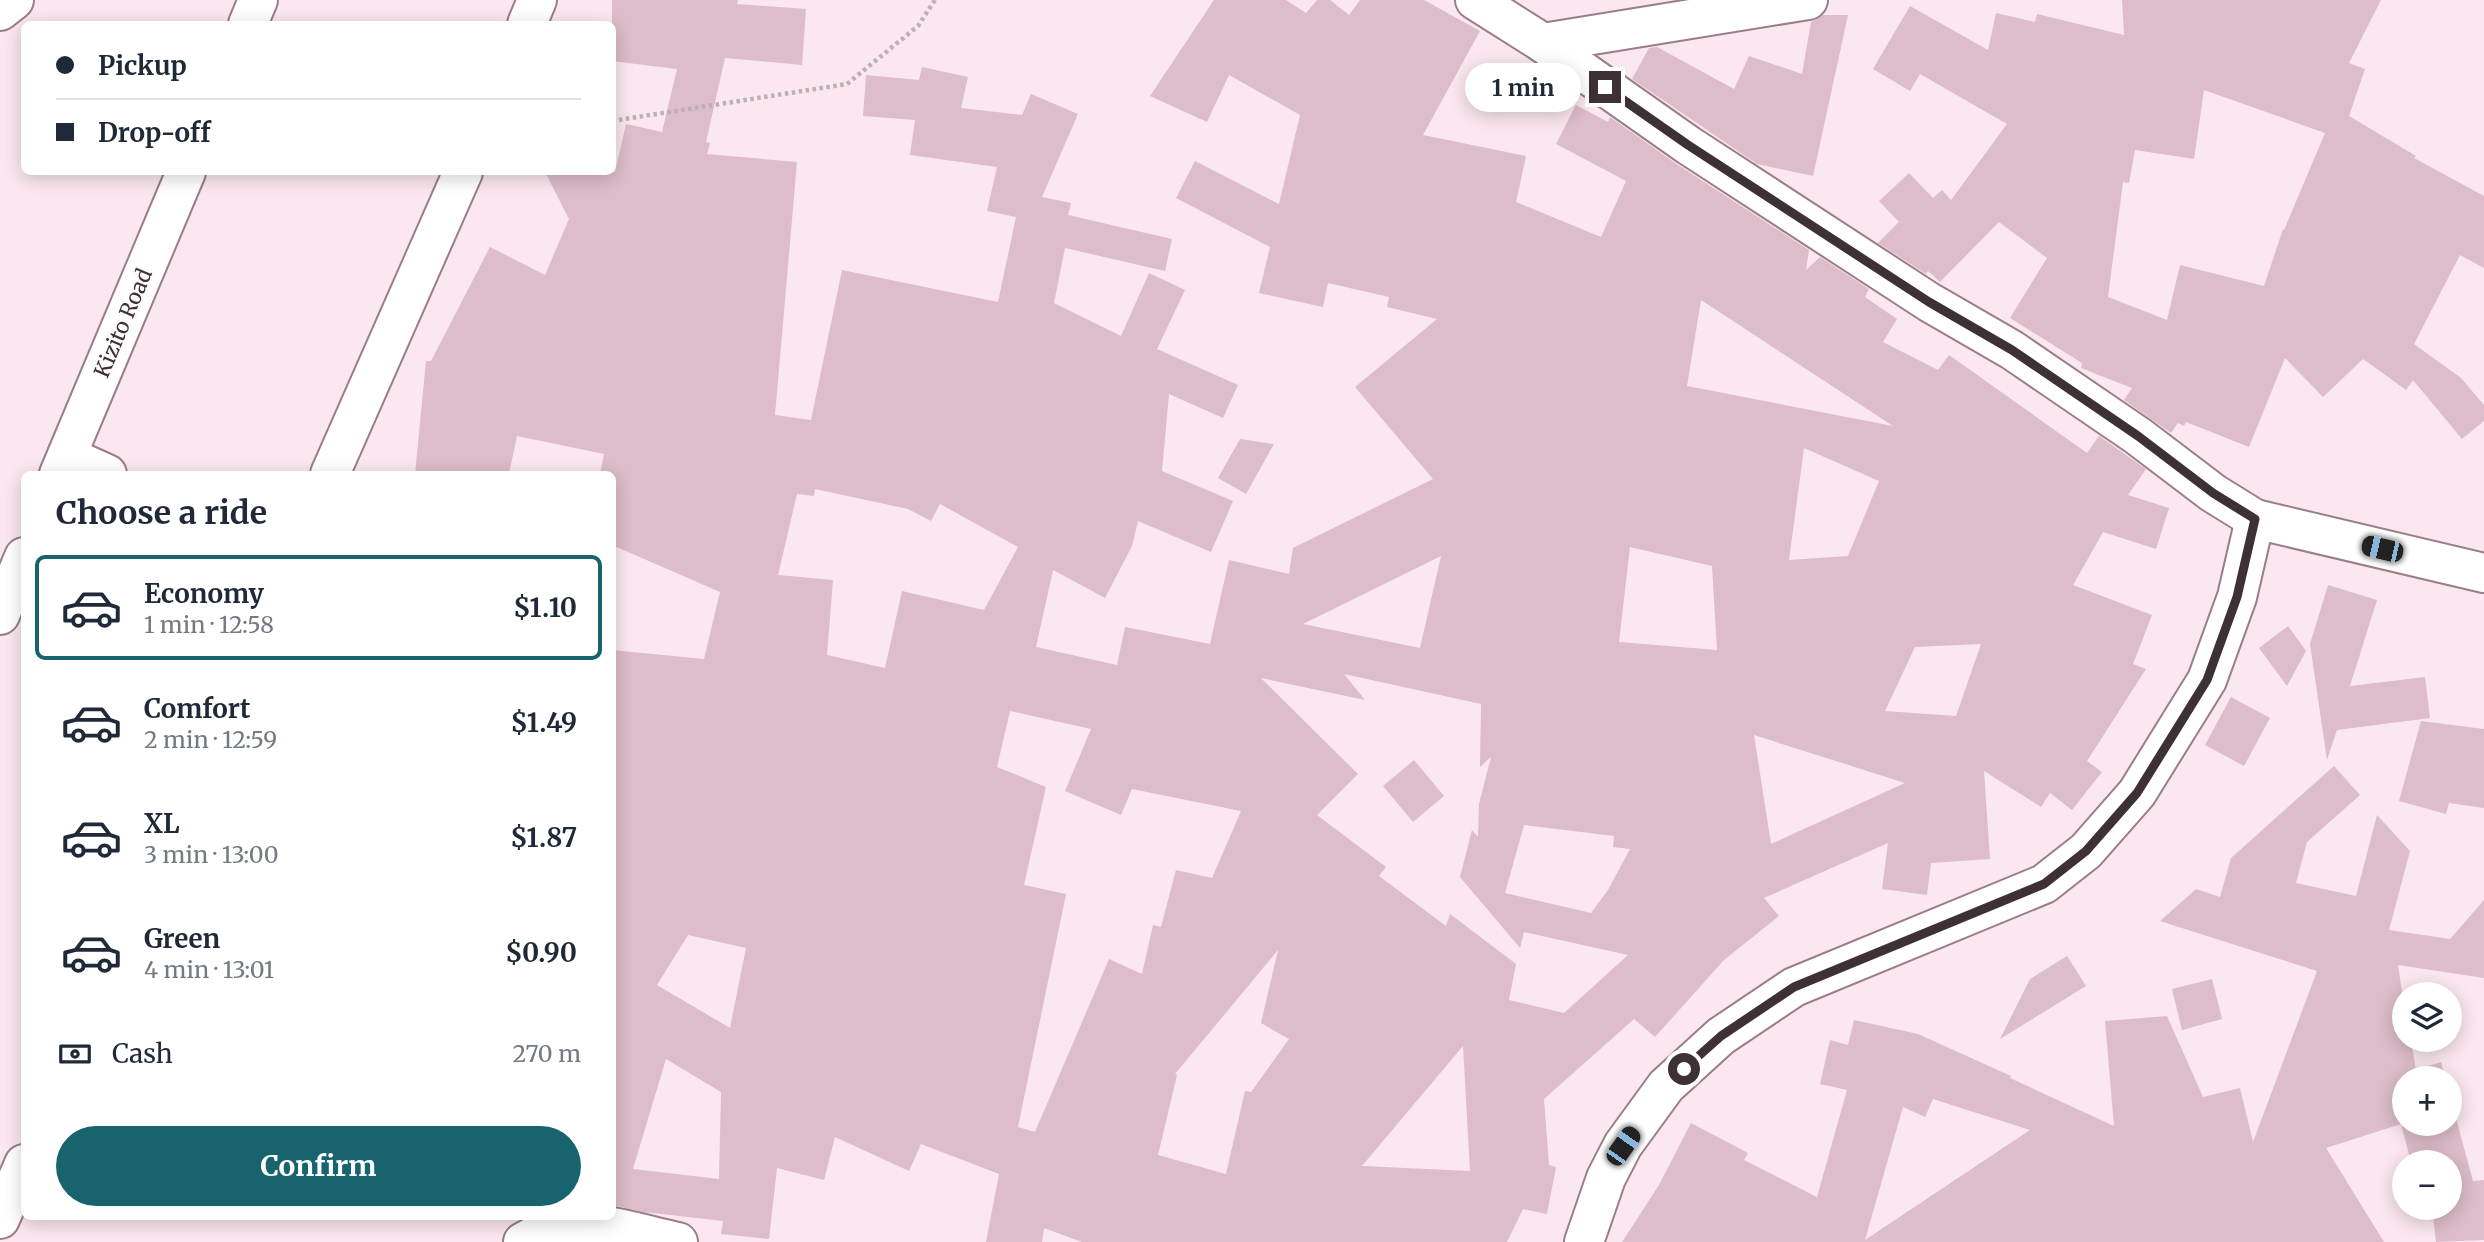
<!DOCTYPE html>
<html lang="en">
<head>
<meta charset="utf-8">
<style>
  :root { --surface:#fff; --page:#f6f6f7; --text:#1f2937; --muted:#747a83; --line:#e0e1e3; --accent:#17646e }
  body { margin:0; font-family:Merriweather,serif; background:var(--page); color:var(--text); height:100vh; display:flex; flex-direction:column; font-size:26px; white-space:nowrap }
  * { box-sizing:border-box; margin:0 }
  p { font-size:23px; color:var(--muted) }
  .icon { flex:none; width:38px; height:38px; fill:none; stroke:currentColor; stroke-width:2; stroke-linecap:round; stroke-linejoin:round }
  .map { position:relative; flex:1; overflow:hidden }
  .side { position:absolute; left:21px; top:471px; width:595px; height:749px; display:flex; flex-direction:column; background:var(--surface); border-radius:10px; box-shadow:0 4px 18px #0003 }
  .side>* { flex:none }
  .guide { position:absolute; left:21px; top:21px; width:595px; height:154px; border-radius:10px; box-shadow:0 4px 18px #0003; display:grid; align-content:center; height:154px; padding:0 35px; background:var(--surface) }
  .fabs { position:absolute; left:2392px; top:982px; display:grid; gap:14px }
  .fabs a { display:grid; place-items:center; width:70px; height:70px; border-radius:50%; background:var(--surface); box-shadow:0 4px 18px #0003; font-size:35px }
  .end { position:absolute; width:32px; height:32px; margin:-16px; border:9px solid #3e3136; background:#fff; box-shadow:0 0 0 4px #fff }
  .from { border-radius:50% }
  .bubble { position:absolute; height:49px; border-radius:24px; background:var(--surface); box-shadow:0 4px 18px #0003; font-size:23px; font-weight:700; line-height:49px; text-align:center }
  .car { position:absolute; width:21px; height:42px; margin:-21px -10px; border-radius:9px; box-shadow:0 0 5px 2px #0007; background:linear-gradient(#222 24%,#8ab4d8 0 40%,#222 0 76%,#8ab4d8 0 86%,#222 0) }
  .guide b { display:flex; align-items:center; gap:24px; height:66px; font-size:26px }
  .guide b+b { border-top:2px solid var(--line) }
  .guide i { width:18px; height:18px; background:var(--text) }
  ul { padding:0; list-style:none }
  li { display:flex; align-items:center; gap:21px; height:105px; margin:0 14px 10px; padding:0 21px; border:4px solid transparent; border-radius:10px }
  li div { flex:1 }
  li b { display:block; font-size:26px }
  li em { font-style:normal; font-weight:700 }
  li.on { border-color:var(--accent) }
  li>.icon { width:63px; height:63px; stroke-width:1.5 }
  h2 { padding:0 35px; font-size:32px; line-height:84px }
  .pay { display:flex; align-items:center; gap:18px; height:77px; padding:0 35px; font-size:26px }
  .pay p { margin-inline-start:auto }
  .button { display:flex; gap:14px; margin-top:auto; padding:14px 35px }
  .button a { flex:1; height:80px; border-radius:42px; background:var(--accent); color:#fff; font-size:28px; font-weight:700; line-height:80px; text-align:center }
  .map>svg:first-child { display:block }
  .building { fill:#dcbdc9; fill-rule:evenodd }
  .lines { fill:none; stroke-linecap:round; stroke-linejoin:round }
  .street-casing { stroke:#9a7d88; stroke-width:42 }
  .path { stroke:#c0aeb5; stroke-width:4.5; stroke-dasharray:3.5 3.5; stroke-linecap:butt }
  .street { stroke:#fff; stroke-width:38 }
  .route { stroke:#3e3136; stroke-width:9 }
  .labels { text-anchor:middle; dominant-baseline:central; stroke-width:5; stroke-linejoin:round; paint-order:stroke }
  .street-label { font-size:21px; fill:#3e3136; stroke:#fbfbfb }
</style>
</head>
<body>
<div class="map">
<svg width="2484" height="1242" viewBox="0 0 2484 1242">
  <rect width="100%" height="100%" fill="#fbe7ef"/>
  <g class="building">
    <path d="M612,0H738L737,4L806,9L802,65L725,58L706,142L710,143L707,154L797,162L775,415L811,420L842,270L998,302L1016,217L987,211L997,167L910,155L915,120L863,116L866,75L919,80L922,67L968,77L961,108L1022,115L1031,94L1078,114L1042,197L1071,203L1068,215L1172,239L1165,271L1065,248L1054,303L1121,336L1149,273L1185,290L1157,349L1238,385L1223,418L1169,394L1162,471L1233,501L1211,552L1138,521L1132,546L1105,598L1053,570L1036,647L1117,665L1125,627L1210,644L1229,560L1289,574L1293,548L1433,479L1355,387L1437,319L1387,307L1389,297L1328,283L1323,307L1259,293L1270,247L1176,198L1195,161L1279,204L1300,115L1229,75L1207,122L1150,96L1214,0H1286L1306,13L1317,0H1330L1349,15L1360,0H1424L1480,31L1423,135L1526,156L1516,202L1601,237L1626,181L1556,144L1576,105L1608,122L1610,117L1675,163L1809,250L1806,270L1820,257L1869,289L1865,297L1897,319L1883,342L1938,370L1949,355L2087,453L2099,436L2146,469L2128,495L2169,508L2156,549L2103,532L2073,585L2152,615L2133,664L2146,669L2087,761L2102,772L2072,810L2050,793L2041,807L1984,771L1990,859L1931,863L1927,895L1882,889L1888,843L1764,898L1779,916L1724,960L1655,1037L1634,1019L1544,1099L1549,1165L1556,1167L1547,1214L1523,1209L1507,1242H1082L1044,1228L1042,1242H986L999,1174L921,1144L909,1171L835,1137L824,1180L777,1168L769,1239L721,1234L723,1221L644,1212L612,1205V650L704,659L720,592L612,545V474H600L604,454L517,436L509,474H415L426,361H431L490,247L545,275L569,219L545,172H615L626,124L662,132L677,69L612,61ZM1701,300L1893,426L1687,386ZM1804,448L1879,481L1848,556L1789,560ZM815,489L908,509L931,521L940,504L1018,547L984,610L902,591L885,668L827,655L833,580L778,575L797,494L814,496ZM1630,547L1712,566L1717,650L1619,642ZM1441,556L1420,648L1303,624ZM1981,644L1956,716L1885,711L1915,647ZM1344,674L1481,704L1480,767L1491,757L1479,804L1478,837L1472,830L1460,877L1520,948L1524,932L1628,955L1564,1013L1509,1000L1516,964L1450,914L1446,926L1379,876L1386,867L1317,815L1358,774L1261,678L1365,700ZM1010,711L1091,729L1065,791L1121,815L1132,789L1241,811L1212,878L1176,870L1161,927L1153,925L1142,974L1109,959L1035,1132L1018,1127L1066,894L1024,885L1046,787L997,767ZM1754,735L1905,783L1771,844ZM1524,825L1614,836L1613,847L1630,849L1608,890L1591,913L1505,893ZM688,935L746,948L730,1028L657,985ZM1278,950L1261,1023L1289,1039L1251,1092L1245,1091L1226,1174L1158,1155L1177,1075L1175,1074ZM1463,1046L1470,1171L1362,1166ZM666,1059L721,1092L719,1179L633,1169Z"/>
    <path d="M2122,0H2381L2349,63L2365,69L2349,116L2416,156L2414,158L2484,196V268L2460,255L2414,344L2461,378L2484,405V421L2462,439L2413,380L2406,390L2363,359L2323,397L2285,358L2249,447L2186,422L2184,426L2178,423L2171,433L2124,400L2132,388L2081,368L2082,363L2010,318L2047,258L1999,222L1940,282L1928,271L1926,274L1878,243L1899,222L1879,201L1909,173L1933,198L1942,190L1951,200L2007,124L1920,74L1910,91L1873,69L1910,6L1988,50L1996,13L2035,22L2037,14L2124,35ZM2204,90L2325,133L2284,230L2283,229L2264,286L2180,265L2167,320L2108,297L2123,182L2129,183L2135,150L2194,159Z"/>
    <path d="M1823,15H1848L1813,176L1757,164L1632,79L1649,48L1657,47L1734,89L1749,56L1802,74L1811,22Z"/>
    <path d="M1240,439L1274,444L1246,494L1218,478Z"/>
    <path d="M2328,585L2377,600L2350,686L2425,677L2430,718L2337,730L2327,760L2310,644Z"/>
    <path d="M2288,626L2306,651L2287,686L2259,648Z"/>
    <path d="M2231,697L2270,718L2244,766L2205,745Z"/>
    <path d="M2421,721L2484,729V808L2449,803L2446,814L2399,801Z"/>
    <path d="M1414,760L1444,796L1413,822L1383,786Z"/>
    <path d="M2334,766L2360,795L2307,842L2296,883L2356,896L2377,815L2410,851L2389,930L2450,939L2484,900V978L2398,965L2404,1005V1040H2411L2416,1070L2441,1062L2445,1078H2404V1124H2450V1096L2473,1181L2484,1180V1240L2436,1242L2432,1208H2450V1162H2411L2401,1124L2326,1148L2384,1242H1622L1659,1185L1691,1123L1748,1153L1744,1160L1817,1197L1847,1090L1820,1084L1830,1040L1848,1045L1854,1020L1918,1034L2011,1076L2010,1078L2114,1126L2105,1021L2167,1016L2203,1097L2240,1088L2253,1142L2317,971L2160,921L2196,889L2220,897L2231,858ZM1933,1099L2030,1130L1865,1240L1903,1107L1925,1117Z"/>
    <path d="M2067,956L2086,986L2000,1039L2030,979Z"/>
    <path d="M2212,979L2222,1019L2182,1030L2172,989Z"/>
  </g>
  <g class="lines">
    <g class="street-casing">
      <g id="street">
        <path d="M1475,0L1543,43L1808,0"/>
        <path d="M0,11L14,0"/>
        <path d="M248,24L258,0"/>
        <path d="M527,24L537,0"/>
        <path d="M1543,43L1688,145L1929,302L2012,350L2138,436L2213,493L2255,519"/>
        <path d="M67,456L107,474"/>
        <path d="M59,474L186,172"/>
        <path d="M330,474L463,172"/>
        <path d="M0,615L24,557"/>
        <path d="M0,1219L24,1164"/>
        <path d="M523,1242C533,1237 546,1227 558,1225C597,1219 640,1234 678,1242"/>
        <path d="M1584,1242L1606,1178L1623,1145L1666,1086L1721,1036L1794,987L2044,884L2086,851L2137,793L2207,680L2237,597L2255,519L2484,573"/>
      </g>
    </g>
    <path class="path" d="M612,121L847,84L918,26L935,0"/>
    <use href="#street" class="street"/>
  </g>
  <g class="lines">
    <path class="route" d="M1605,87L1688,145L1929,302L2012,350L2138,436L2213,493L2255,519L2237,597L2207,680L2137,793L2086,851L2044,884L1794,987L1721,1036L1684,1069"/>
  </g>
  <g class="labels">
    <g class="street-label">
      <text transform="translate(123 323) rotate(-67)">Kizito Road</text>
    </g>
  </g>
</svg>
<div class="fabs">
<a><svg class="icon" aria-label="layers" viewBox="0 0 24 24"><path d="M12 4l9 5-9 5-9-5zM3 14l9 5 9-5"/></svg></a>
<a>+</a>
<a>−</a>
</div>
<i class="end from" style="left:1684px;top:1069px"></i>
<i class="end" style="left:1605px;top:87px"></i>
<div class="bubble" style="left:1465px;top:63px;width:116px">1 min</div>
<i class="car" style="left:2382px;top:549px;rotate:283deg"></i>
<i class="car" style="left:1623px;top:1146px;rotate:35deg"></i>
<div class="guide">
<b><i class="from"></i>Pickup</b>
<b><i></i>Drop-off</b>
</div>
<section class="side">
<h2>Choose a ride</h2>
<ul>
<li class="on"><svg class="icon" aria-label="car" viewBox="0 0 24 24"><path d="M5 17H2v-5l4-1 3-4h7l3 4 3 1v5h-3M9 17h6M6 11h13"/><circle cx="7" cy="17" r="2"/><circle cx="17" cy="17" r="2"/></svg><div><b>Economy</b><p>1 min · 12:58</p></div><em>$1.10</em></li>
<li><svg class="icon" aria-label="car" viewBox="0 0 24 24"><path d="M5 17H2v-5l4-1 3-4h7l3 4 3 1v5h-3M9 17h6M6 11h13"/><circle cx="7" cy="17" r="2"/><circle cx="17" cy="17" r="2"/></svg><div><b>Comfort</b><p>2 min · 12:59</p></div><em>$1.49</em></li>
<li><svg class="icon" aria-label="car" viewBox="0 0 24 24"><path d="M5 17H2v-5l4-1 3-4h7l3 4 3 1v5h-3M9 17h6M6 11h13"/><circle cx="7" cy="17" r="2"/><circle cx="17" cy="17" r="2"/></svg><div><b>XL</b><p>3 min · 13:00</p></div><em>$1.87</em></li>
<li><svg class="icon" aria-label="car" viewBox="0 0 24 24"><path d="M5 17H2v-5l4-1 3-4h7l3 4 3 1v5h-3M9 17h6M6 11h13"/><circle cx="7" cy="17" r="2"/><circle cx="17" cy="17" r="2"/></svg><div><b>Green</b><p>4 min · 13:01</p></div><em>$0.90</em></li>
</ul>
<div class="pay"><svg class="icon" aria-label="cash" viewBox="0 0 24 24"><path d="M3 7h18v10H3z"/><circle cx="12" cy="12" r="2"/></svg>Cash<p>270 m</p></div>
<div class="button"><a>Confirm</a></div>
</section>
</div>
</body>
</html>
